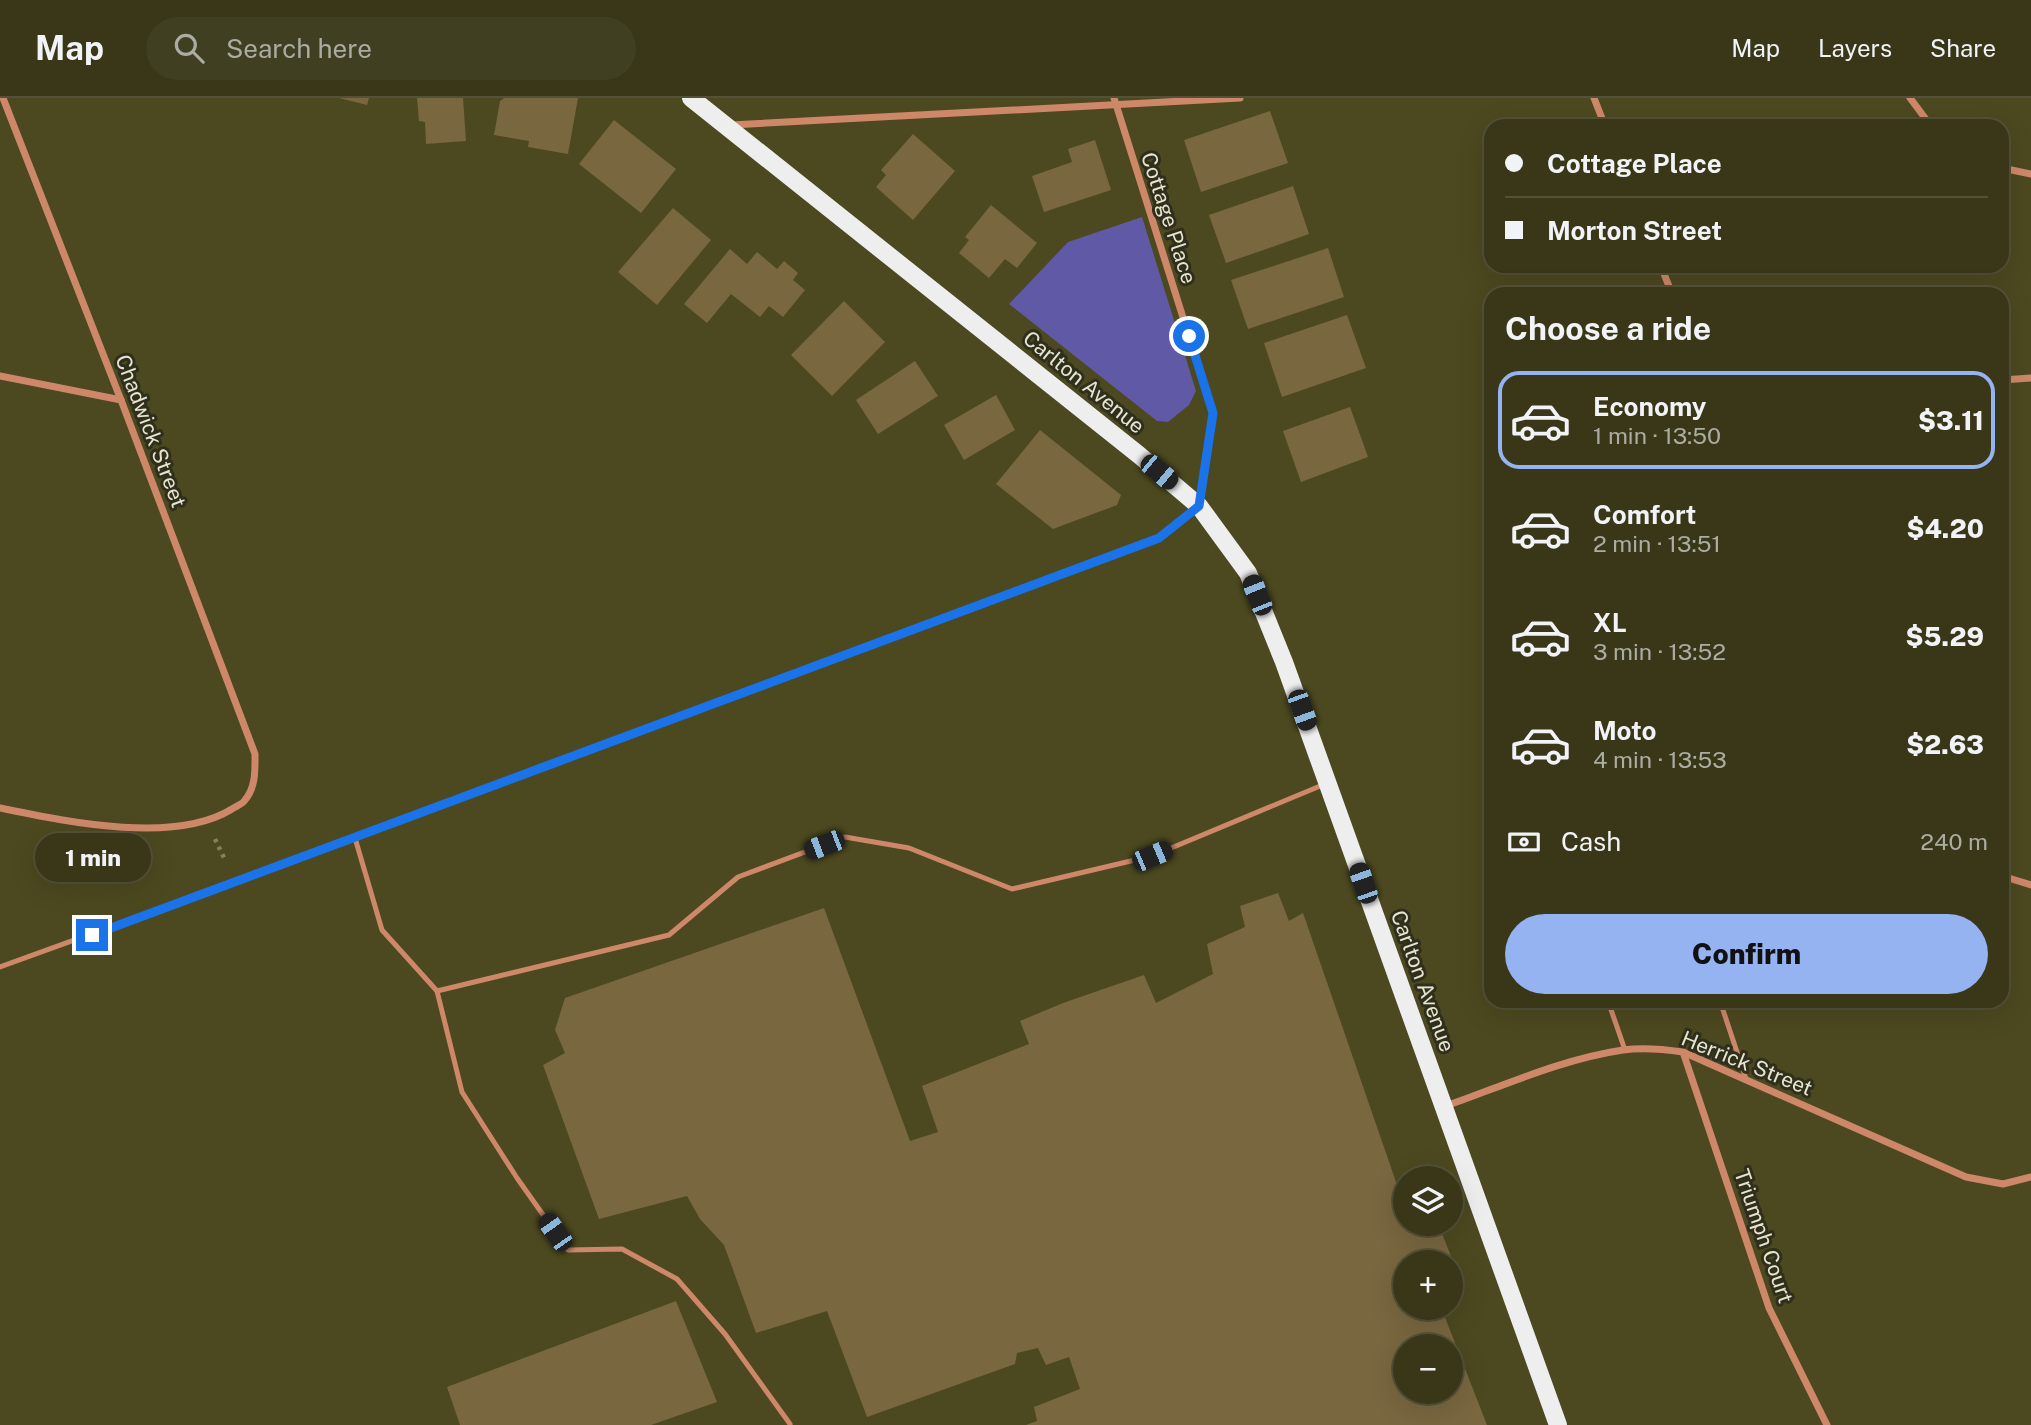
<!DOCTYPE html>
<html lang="en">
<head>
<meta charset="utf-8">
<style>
  :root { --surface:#393718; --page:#403f21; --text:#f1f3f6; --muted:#abaca2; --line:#535137; --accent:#95b2f1 }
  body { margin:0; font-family:"Public Sans",sans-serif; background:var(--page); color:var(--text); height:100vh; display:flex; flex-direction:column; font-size:26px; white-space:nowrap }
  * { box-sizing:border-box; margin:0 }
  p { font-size:23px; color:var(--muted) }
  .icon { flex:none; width:38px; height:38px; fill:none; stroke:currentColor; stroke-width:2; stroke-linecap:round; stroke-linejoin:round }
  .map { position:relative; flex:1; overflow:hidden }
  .sheet { position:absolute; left:1484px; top:189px; width:525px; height:721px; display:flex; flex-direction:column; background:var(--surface); border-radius:21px; box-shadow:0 7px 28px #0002,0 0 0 2px var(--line) }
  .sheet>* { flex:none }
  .banner { position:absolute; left:1484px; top:21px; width:525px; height:154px; border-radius:21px; box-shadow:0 7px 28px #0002,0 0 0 2px var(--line); display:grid; align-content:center; height:154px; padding:0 21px; background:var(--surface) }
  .tools { position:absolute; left:1393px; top:1068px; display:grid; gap:14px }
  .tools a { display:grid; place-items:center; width:70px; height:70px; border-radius:50%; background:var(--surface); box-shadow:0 7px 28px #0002,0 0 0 2px var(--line); font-size:35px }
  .end { position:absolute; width:32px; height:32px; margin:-16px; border:9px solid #1a73e8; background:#fff; box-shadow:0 0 0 4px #fff }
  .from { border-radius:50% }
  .bubble { position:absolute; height:49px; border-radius:24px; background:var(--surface); box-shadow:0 7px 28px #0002,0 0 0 2px var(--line); font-size:23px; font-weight:800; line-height:49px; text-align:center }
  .car { position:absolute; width:21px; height:42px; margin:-21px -10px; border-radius:9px; box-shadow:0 0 5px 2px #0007; background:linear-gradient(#222 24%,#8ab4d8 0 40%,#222 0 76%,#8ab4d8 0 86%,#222 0) }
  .banner b { display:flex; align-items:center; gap:24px; height:66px; font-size:26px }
  .banner b+b { border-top:2px solid var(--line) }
  .banner i { width:18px; height:18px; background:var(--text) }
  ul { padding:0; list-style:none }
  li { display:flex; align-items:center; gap:21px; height:98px; margin:0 14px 10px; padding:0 7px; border:4px solid transparent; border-radius:21px }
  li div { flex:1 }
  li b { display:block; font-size:26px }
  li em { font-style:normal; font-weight:800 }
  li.on { border-color:var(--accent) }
  li>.icon { width:63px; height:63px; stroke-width:1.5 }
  h2 { padding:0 21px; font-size:32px; line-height:84px }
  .pay { display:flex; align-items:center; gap:18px; height:77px; padding:0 21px; font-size:26px }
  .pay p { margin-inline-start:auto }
  .primary-button { display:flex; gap:14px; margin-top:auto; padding:14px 21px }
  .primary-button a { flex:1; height:80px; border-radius:42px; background:var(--accent); color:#111; font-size:28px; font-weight:800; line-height:80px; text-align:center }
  header { display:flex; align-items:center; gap:42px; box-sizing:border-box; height:98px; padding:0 35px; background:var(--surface); border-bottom:2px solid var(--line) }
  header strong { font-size:33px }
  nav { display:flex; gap:38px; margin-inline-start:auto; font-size:24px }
  .search { width:490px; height:63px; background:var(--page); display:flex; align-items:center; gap:18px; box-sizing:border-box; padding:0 24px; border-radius:38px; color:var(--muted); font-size:26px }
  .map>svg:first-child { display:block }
  .green { fill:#6059a6 }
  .building { fill:#796740; fill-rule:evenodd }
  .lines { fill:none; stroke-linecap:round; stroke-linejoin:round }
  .path { stroke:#82805e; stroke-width:4.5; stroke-dasharray:3.5 5; stroke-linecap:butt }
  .service { stroke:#ce8869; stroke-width:5 }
  .minor { stroke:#ce8869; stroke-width:7 }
  .primary { stroke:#eee; stroke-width:18 }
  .route { stroke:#1a73e8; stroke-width:9 }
  .labels { text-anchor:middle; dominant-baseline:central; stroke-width:6; stroke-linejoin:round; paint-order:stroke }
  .street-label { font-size:21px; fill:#e6e6cf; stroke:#302f1d }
</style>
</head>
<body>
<header>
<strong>Map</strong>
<div class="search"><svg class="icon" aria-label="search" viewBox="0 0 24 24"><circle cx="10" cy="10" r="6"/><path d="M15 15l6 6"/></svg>Search here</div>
<nav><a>Map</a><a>Layers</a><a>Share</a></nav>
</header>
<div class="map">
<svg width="2031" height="1327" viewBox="0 0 2031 1327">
  <rect width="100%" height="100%" fill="#4c4920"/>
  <path class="green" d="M1142,119L1196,293L1189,307L1168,324L1157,323L1009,206L1068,144Z"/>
  <g class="building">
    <path d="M339,0H369L367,7Z"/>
    <path d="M417,0H463L466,43L426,46L425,24L419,23Z"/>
    <path d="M504,0H578L568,56L528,49L529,43L494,37L500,3Z"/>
    <path d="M1270,13L1288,65L1201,94L1184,42Z"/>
    <path d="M614,22L676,71L641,115L579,66Z"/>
    <path d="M913,36L955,73L913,122L876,89L886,77L881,72Z"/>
    <path d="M1095,42L1111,92L1044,114L1032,78L1072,64L1068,51Z"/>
    <path d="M1293,88L1309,136L1226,165L1209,117Z"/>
    <path d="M991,107L1037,145L1017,170L1005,161L989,180L959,155L969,142L965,139Z"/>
    <path d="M673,110L711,142L657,207L618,174Z"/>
    <path d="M1328,150L1344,199L1248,231L1231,182Z"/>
    <path d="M730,151L747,166L757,154L777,171L784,163L798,175L793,182L805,192L783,219L769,208L760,219L731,196L707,225L684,206Z"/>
    <path d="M844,203L885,244L832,298L791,257Z"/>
    <path d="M1347,217L1366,270L1282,299L1264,245Z"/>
    <path d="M915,263L938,298L878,336L856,302Z"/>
    <path d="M996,297L1015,332L964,362L944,327Z"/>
    <path d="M1350,309L1368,359L1301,384L1283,333Z"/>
    <path d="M1040,332L1121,397L1117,407L1053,431L996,386Z"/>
    <path d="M1278,795L1289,823L1303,815L1405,1110V1125H1438L1459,1179L1451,1183V1164H1405V1209H1441L1487,1327H1026L1037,1323L1034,1309L1080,1291L1069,1259L1046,1267L1038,1250L1017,1255L1015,1266L867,1319L827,1213L756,1235L724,1147L700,1121L687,1098L599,1121L543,967L565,955L555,932L565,900L824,810L910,1043L938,1034L922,988L1029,946L1020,923L1063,905L1144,877L1156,905L1213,876L1207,846L1245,829L1240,808ZM1405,1248H1451V1293H1405Z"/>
    <path d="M676,1203L717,1304L651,1327H460L447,1289Z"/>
  </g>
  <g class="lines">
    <path class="path" d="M215,741L226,764"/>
    <g class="service">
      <path d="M355,740L382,832L437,893L669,837L738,779L845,739L909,750L1012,791L1152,758L1325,686"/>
      <path d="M0,869L334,748L1159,440L1196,410"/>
      <path d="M437,893L462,994L517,1080L568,1152L622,1151L677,1181L725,1236L790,1326"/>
      <path d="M1608,903L1625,952"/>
      <path d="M1720,903L1746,981"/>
    </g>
    <g class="minor">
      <path d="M1114,0L1213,315L1199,407"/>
      <path d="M1594,0L1605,28"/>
      <path d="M1910,0L1931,28"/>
      <path d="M731,27L1240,0"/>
      <path d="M2002,70L2031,76"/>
      <path d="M1661,168L1672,196"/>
      <path d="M0,278L121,302"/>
      <path d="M2002,282L2031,280"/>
      <path d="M0,710C64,723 174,747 232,711C236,708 243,706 245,702C256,689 255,672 255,656L121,302L3,0"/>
      <path d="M2002,778L2031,787"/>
      <path d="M1683,954L1769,1210L1827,1327"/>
      <path d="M1446,1008C1503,988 1562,961 1623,952C1643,949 1663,951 1683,954L1966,1079L2003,1086L2031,1079"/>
    </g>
    <path class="primary" d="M691,0L1139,357L1199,408L1248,475L1284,564L1558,1327"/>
  </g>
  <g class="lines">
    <path class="route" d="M92,837L1159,440L1199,408L1213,315L1189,238"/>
  </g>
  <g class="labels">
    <g class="street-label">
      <text transform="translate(1169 120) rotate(72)">Cottage Place</text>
      <text transform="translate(1084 284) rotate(39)">Carlton Avenue</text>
      <text transform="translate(151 333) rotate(69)">Chadwick Street</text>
      <text transform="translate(1423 883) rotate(70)">Carlton Avenue</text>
      <text transform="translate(1747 965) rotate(22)">Herrick Street</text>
      <text transform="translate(1764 1138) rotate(71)">Triumph Court</text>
    </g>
  </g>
</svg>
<div class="tools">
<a><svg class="icon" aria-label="layers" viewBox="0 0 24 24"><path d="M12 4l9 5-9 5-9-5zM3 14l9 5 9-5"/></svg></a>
<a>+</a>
<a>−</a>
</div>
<i class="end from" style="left:1189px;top:238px"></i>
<i class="end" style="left:92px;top:837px"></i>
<div class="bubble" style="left:35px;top:735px;width:116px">1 min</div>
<i class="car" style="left:1159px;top:374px;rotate:130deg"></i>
<i class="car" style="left:1257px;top:497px;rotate:338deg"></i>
<i class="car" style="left:1302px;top:612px;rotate:160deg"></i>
<i class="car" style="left:824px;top:747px;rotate:249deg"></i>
<i class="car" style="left:1152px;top:758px;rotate:67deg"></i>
<i class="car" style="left:1363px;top:785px;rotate:341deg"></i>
<i class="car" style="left:555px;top:1134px;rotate:325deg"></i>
<div class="banner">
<b><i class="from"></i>Cottage Place</b>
<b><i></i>Morton Street</b>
</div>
<section class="sheet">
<h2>Choose a ride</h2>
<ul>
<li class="on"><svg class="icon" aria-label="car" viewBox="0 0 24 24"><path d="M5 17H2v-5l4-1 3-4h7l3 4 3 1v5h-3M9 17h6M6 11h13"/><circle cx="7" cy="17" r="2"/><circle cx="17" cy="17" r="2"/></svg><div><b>Economy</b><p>1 min · 13:50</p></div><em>$3.11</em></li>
<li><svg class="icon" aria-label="car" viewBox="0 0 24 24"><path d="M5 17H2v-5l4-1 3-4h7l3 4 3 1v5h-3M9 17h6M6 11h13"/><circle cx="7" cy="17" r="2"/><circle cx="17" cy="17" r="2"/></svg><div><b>Comfort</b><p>2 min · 13:51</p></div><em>$4.20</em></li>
<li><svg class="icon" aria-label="car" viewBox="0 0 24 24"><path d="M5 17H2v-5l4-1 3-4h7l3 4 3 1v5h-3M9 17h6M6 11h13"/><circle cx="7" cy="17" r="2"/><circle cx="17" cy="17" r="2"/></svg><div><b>XL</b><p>3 min · 13:52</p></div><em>$5.29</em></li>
<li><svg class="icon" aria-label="car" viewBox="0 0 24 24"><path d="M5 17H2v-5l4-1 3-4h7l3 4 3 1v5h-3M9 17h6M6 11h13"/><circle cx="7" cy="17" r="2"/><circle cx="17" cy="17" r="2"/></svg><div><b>Moto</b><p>4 min · 13:53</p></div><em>$2.63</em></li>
</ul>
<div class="pay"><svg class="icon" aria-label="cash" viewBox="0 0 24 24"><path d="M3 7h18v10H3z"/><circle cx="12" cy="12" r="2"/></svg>Cash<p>240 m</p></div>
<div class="primary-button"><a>Confirm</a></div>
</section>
</div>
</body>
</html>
